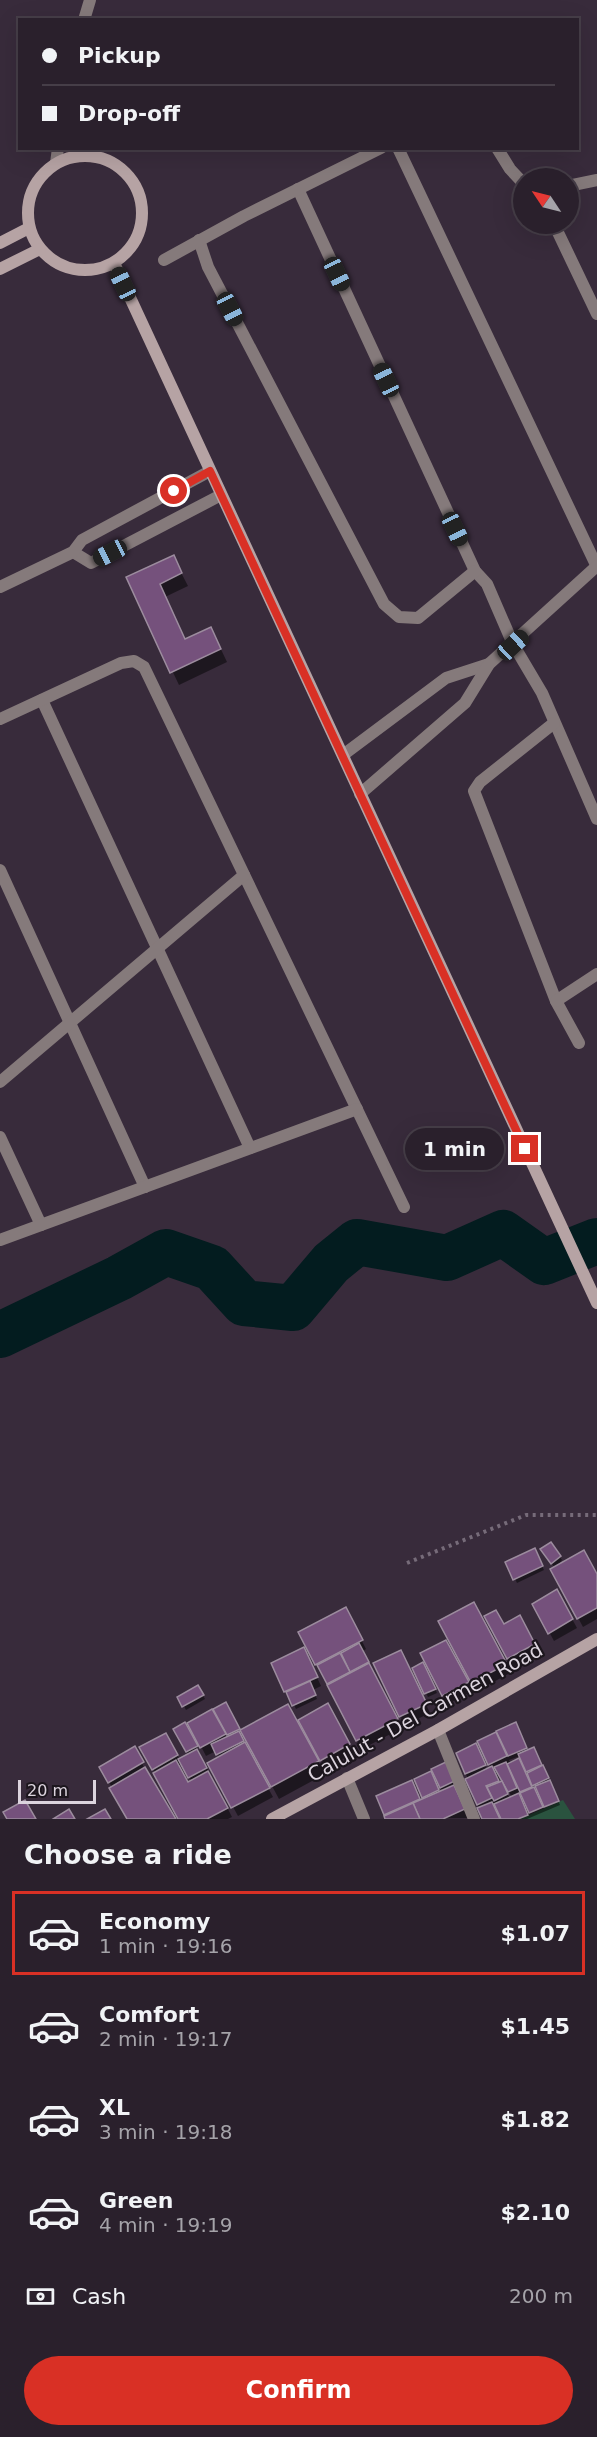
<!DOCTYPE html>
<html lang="en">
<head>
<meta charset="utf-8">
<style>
  :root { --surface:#2a202c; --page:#362d38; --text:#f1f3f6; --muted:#a5a3a9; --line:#463e48; --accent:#d93025 }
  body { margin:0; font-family:"DejaVu Sans",sans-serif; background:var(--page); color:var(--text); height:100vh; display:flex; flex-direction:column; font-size:22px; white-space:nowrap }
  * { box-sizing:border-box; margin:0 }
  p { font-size:20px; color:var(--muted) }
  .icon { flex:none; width:33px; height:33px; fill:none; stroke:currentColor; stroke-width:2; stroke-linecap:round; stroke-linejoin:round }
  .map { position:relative; height:1819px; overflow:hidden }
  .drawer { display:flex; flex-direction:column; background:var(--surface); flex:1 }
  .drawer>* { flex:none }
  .hud { position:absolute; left:18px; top:18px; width:561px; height:132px; border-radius:0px; box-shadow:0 6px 24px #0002,0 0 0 2px var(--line); display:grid; align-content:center; height:132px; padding:0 24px; background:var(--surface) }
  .needle { width:39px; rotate:305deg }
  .controls { position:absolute; left:513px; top:168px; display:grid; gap:12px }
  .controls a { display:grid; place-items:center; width:66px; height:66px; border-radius:50%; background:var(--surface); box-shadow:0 6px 24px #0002,0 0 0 2px var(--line); font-size:30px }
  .scale { position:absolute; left:18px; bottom:15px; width:78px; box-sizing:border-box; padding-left:6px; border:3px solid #dcd4de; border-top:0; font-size:16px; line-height:21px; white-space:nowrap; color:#dcd4de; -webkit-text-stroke:4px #1c161d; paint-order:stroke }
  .end { position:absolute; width:27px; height:27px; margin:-14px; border:8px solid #d93025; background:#fff; box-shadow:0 0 0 3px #fff }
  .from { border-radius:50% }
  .bubble { position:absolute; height:42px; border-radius:21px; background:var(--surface); box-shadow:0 6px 24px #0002,0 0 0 2px var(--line); font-size:20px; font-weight:700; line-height:42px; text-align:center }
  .car { position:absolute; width:18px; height:36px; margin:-18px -9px; border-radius:8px; box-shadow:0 0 4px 2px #0007; background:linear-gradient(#222 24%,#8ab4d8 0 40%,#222 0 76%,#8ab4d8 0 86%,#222 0) }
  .hud b { display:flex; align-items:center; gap:21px; height:57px; font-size:22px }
  .hud b+b { border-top:2px solid var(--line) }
  .hud i { width:15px; height:15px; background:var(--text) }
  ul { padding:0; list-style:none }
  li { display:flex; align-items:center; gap:18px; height:84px; margin:0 12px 9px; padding:0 12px; border:3px solid transparent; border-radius:0px }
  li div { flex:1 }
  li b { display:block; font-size:22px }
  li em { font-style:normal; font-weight:700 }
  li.current { border-color:var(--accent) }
  li>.icon { width:54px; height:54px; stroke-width:1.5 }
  h2 { padding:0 24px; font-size:27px; line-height:72px }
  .pay { display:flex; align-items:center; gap:15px; height:66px; padding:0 24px; font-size:22px }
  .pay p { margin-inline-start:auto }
  .action { display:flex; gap:12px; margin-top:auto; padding:12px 24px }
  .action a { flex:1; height:69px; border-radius:36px; background:var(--accent); color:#fff; font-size:24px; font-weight:700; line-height:69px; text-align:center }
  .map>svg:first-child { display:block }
  .green { fill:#2a533f }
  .shadow { fill:#0007; fill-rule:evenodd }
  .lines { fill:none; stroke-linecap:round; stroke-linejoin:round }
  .river { stroke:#031c1f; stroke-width:46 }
  .building { fill:#75517c; stroke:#9c8c9e; stroke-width:1.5 }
  .path { stroke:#766b79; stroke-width:4; stroke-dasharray:3 4.5; stroke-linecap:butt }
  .lane { stroke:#857a7b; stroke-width:12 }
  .street { stroke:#857a7b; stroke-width:12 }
  .secondary { stroke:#b6a3a4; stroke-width:12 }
  .route { stroke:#d93025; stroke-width:8 }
  .labels { text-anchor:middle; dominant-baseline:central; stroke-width:4.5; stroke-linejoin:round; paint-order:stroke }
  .street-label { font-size:20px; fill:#dcd4de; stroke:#1c161d }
</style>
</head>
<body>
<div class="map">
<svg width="597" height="1819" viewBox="0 0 597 1819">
  <rect width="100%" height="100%" fill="#382b3b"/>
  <path class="green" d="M563,1800L575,1819H520Z"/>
  <g class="shadow">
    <path d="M173,557L188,586L165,597L185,640L217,641L227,662L179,685L128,578Z"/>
    <path d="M544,1553L560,1557L562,1560L557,1567L597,1576V1619L583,1627L552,1569L555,1568Z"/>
    <path d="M536,1554L544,1570L517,1583L507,1563Z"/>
    <path d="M557,1591L577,1628L554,1641L534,1604Z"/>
    <path d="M473,1604L510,1673L477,1691L440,1621Z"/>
    <path d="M486,1617L503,1626L519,1617L539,1653L513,1667Z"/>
    <path d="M350,1618L366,1649L362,1652L369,1667L402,1728L362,1749L300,1633Z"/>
    <path d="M446,1642L472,1691L448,1704L443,1695Z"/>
    <path d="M308,1658L321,1686L313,1690L317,1699L296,1709L273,1664Z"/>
    <path d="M405,1660L430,1713L405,1725L375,1664Z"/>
    <path d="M423,1664L437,1693L428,1697L414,1669Z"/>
    <path d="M198,1687L205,1699L186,1710L179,1697Z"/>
    <path d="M225,1704L240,1732L288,1706L325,1774L279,1799L243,1732L239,1734L273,1797L238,1816L209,1763L220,1758L216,1751L206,1756L189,1723L212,1711L227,1738L230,1737L215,1710Z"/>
    <path d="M327,1705L353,1753L326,1768L300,1720Z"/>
    <path d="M185,1724L232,1817L228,1819H180L142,1748L166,1735L180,1760L189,1755L175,1729ZM182,1764L192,1782L188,1784L178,1766Z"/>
    <path d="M515,1724L528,1751L536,1753L560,1805L527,1819H483L458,1753L478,1749L487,1770L491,1768L479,1741ZM520,1756L521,1759L510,1762L509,1760ZM503,1777L511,1796L509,1797L499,1779Z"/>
    <path d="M135,1748L146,1772L174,1819H129L101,1767Z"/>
    <path d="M447,1763L468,1818L386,1819L378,1797L416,1790L421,1801L425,1800L415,1780ZM438,1783L442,1790L440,1793L437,1784Z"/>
  </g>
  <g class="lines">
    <path class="river" d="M0,1335L119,1278L166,1252L212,1268L244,1303L293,1308L331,1263L357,1242L447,1258L503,1233L544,1262L597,1241"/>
  </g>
  <g class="building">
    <path d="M174,555L182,573L160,584L185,639L211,627L221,649L170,673L126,577Z"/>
    <path d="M551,1542L561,1556L551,1564L540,1549Z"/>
    <path d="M535,1548L543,1566L513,1580L505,1562Z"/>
    <path d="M584,1550L597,1574V1608L577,1619L550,1569Z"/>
    <path d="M557,1589L573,1619L548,1634L532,1604Z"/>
    <path d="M474,1602L507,1664L471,1683L438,1621Z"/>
    <path d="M346,1607L363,1640L315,1665L298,1632Z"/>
    <path d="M496,1610L504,1624L520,1615L535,1644L507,1659L484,1616Z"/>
    <path d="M446,1640L469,1682L442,1696L420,1653Z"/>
    <path d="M359,1643L369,1662L350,1672L341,1653Z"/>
    <path d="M304,1647L318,1677L284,1692L271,1663Z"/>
    <path d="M401,1650L427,1704L399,1717L373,1663Z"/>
    <path d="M340,1653L350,1672L327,1684L317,1665Z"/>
    <path d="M423,1662L436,1689L424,1694L412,1668Z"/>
    <path d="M369,1663L398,1719L356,1741L327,1685Z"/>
    <path d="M310,1681L316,1695L292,1706L286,1692Z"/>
    <path d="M198,1685L204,1695L182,1707L177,1697Z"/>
    <path d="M226,1702L240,1729L227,1735L213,1709Z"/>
    <path d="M328,1703L350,1744L320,1761L298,1720Z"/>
    <path d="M288,1704L319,1761L271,1787L240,1730Z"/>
    <path d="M212,1709L226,1734L200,1748L187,1723Z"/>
    <path d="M185,1722L198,1746L186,1752L173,1729Z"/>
    <path d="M516,1722L527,1748L508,1756L496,1731Z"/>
    <path d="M239,1731L244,1741L216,1755L211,1744Z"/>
    <path d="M496,1732L507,1756L488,1765L477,1741Z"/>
    <path d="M166,1733L178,1755L152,1770L139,1747Z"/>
    <path d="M245,1742L270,1788L231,1808L207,1763Z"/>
    <path d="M476,1743L486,1765L465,1774L456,1753Z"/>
    <path d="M135,1746L144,1762L108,1783L99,1767Z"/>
    <path d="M534,1747L542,1765L526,1772L518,1754Z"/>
    <path d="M197,1749L207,1768L188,1778L178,1759Z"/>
    <path d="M519,1758L532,1787L520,1792L507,1764Z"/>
    <path d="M176,1760L188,1782L208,1771L228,1808L207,1819H178L153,1773Z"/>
    <path d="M448,1761L457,1780L440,1788L431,1769Z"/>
    <path d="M506,1762L517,1788L508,1792L494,1767Z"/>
    <path d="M543,1765L549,1778L532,1786L527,1773Z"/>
    <path d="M492,1766L499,1781L486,1786L492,1798L477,1805L465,1779Z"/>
    <path d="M145,1767L176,1819H127L109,1788Z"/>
    <path d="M431,1771L439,1790L422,1798L414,1779Z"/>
    <path d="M412,1780L420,1799L384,1815L376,1796Z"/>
    <path d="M550,1780L559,1801L544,1807L535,1786Z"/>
    <path d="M502,1781L508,1794L494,1801L487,1787Z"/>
    <path d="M454,1785L465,1809L443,1819H420L413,1803Z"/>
    <path d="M534,1787L543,1807L529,1813L520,1793Z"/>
    <path d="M519,1793L528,1815L518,1819H501L494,1804Z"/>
    <path d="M25,1800L36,1819H7L3,1812Z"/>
    <path d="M492,1802L500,1819H482L477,1808Z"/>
    <path d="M413,1803L420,1819H385L384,1816Z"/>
    <path d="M69,1809L75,1819H53Z"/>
    <path d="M105,1809L111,1819H87Z"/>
  </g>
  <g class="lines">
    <path class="path" d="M407,1563L526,1515H597"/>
    <g class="lane">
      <path d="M84,20L90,0"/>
      <path d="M56,163L58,148"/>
      <path d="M438,1730L474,1819"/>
      <path d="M347,1778L364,1819"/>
    </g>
    <g class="street">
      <path d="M398,148L597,567"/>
      <path d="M497,148L510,169L524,184"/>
      <path d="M568,186L597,180"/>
      <path d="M298,189L475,571L487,584L513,644L542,693L597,819"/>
      <path d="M554,224L597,314"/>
      <path d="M199,240L208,267L384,604L399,617L418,618L475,571"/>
      <path d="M164,260L244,216L381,148"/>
      <path d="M73,552L91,563L221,495"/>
      <path d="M0,587L73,552L82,540L210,471"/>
      <path d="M42,700L250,1148"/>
      <path d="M0,719L121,663L134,661L144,667L404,1207"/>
      <path d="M554,723L480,782L474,791L556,1001L579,1043"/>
      <path d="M343,755L446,678L489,664"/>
      <path d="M360,794L465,703L489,664L597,566"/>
      <path d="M0,870L145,1187"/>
      <path d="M556,1001L597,974"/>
      <path d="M0,1082L244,875"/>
      <path d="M0,1137L41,1225"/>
      <path d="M0,1240L357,1109"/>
    </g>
    <g class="secondary">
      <circle cx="85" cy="213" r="57"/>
      <path d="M0,243L29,228"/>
      <path d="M114,263L597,1303"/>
      <path d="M0,269L40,249"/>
      <path d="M272,1819L438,1730L597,1639"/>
    </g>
  </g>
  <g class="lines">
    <path class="route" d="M174,491L210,471L525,1149"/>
  </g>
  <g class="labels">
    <g class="street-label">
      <text transform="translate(425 1712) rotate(-29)">Calulut - Del Carmen Road</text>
    </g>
  </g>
</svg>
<div class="controls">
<a><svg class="needle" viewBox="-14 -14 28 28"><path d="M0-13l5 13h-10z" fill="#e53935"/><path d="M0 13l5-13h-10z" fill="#a5a3a9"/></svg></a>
</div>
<div class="scale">20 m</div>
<i class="end from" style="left:174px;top:491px"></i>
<i class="end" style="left:525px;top:1149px"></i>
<div class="bubble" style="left:405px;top:1128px;width:99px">1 min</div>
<i class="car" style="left:337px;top:274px;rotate:155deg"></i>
<i class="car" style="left:123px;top:284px;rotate:335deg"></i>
<i class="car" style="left:230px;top:309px;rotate:153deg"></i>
<i class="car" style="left:386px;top:380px;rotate:335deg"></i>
<i class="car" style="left:455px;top:529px;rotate:155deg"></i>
<i class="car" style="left:110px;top:553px;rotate:243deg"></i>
<i class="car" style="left:513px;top:645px;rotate:47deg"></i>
<div class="hud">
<b><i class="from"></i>Pickup</b>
<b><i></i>Drop-off</b>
</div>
</div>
<section class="drawer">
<h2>Choose a ride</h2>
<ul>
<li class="current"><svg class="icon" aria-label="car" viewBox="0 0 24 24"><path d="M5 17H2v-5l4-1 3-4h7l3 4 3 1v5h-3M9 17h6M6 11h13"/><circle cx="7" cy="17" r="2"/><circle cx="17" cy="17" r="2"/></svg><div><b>Economy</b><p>1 min · 19:16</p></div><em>$1.07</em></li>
<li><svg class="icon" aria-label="car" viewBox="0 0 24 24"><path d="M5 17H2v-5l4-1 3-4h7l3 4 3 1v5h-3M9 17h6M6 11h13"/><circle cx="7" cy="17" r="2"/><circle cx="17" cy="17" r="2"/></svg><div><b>Comfort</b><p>2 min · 19:17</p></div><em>$1.45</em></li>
<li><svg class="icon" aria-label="car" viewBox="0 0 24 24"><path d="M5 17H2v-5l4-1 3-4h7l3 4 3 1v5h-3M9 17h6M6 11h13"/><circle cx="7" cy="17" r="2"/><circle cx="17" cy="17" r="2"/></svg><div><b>XL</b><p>3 min · 19:18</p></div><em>$1.82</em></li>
<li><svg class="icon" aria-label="car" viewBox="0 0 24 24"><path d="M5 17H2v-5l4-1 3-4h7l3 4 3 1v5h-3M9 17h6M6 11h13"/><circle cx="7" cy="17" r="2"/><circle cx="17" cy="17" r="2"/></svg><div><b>Green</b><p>4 min · 19:19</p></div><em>$2.10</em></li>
</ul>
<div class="pay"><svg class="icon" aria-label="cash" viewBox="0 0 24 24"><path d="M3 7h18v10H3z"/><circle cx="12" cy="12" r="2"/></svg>Cash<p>200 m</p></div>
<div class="action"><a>Confirm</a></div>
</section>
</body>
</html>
